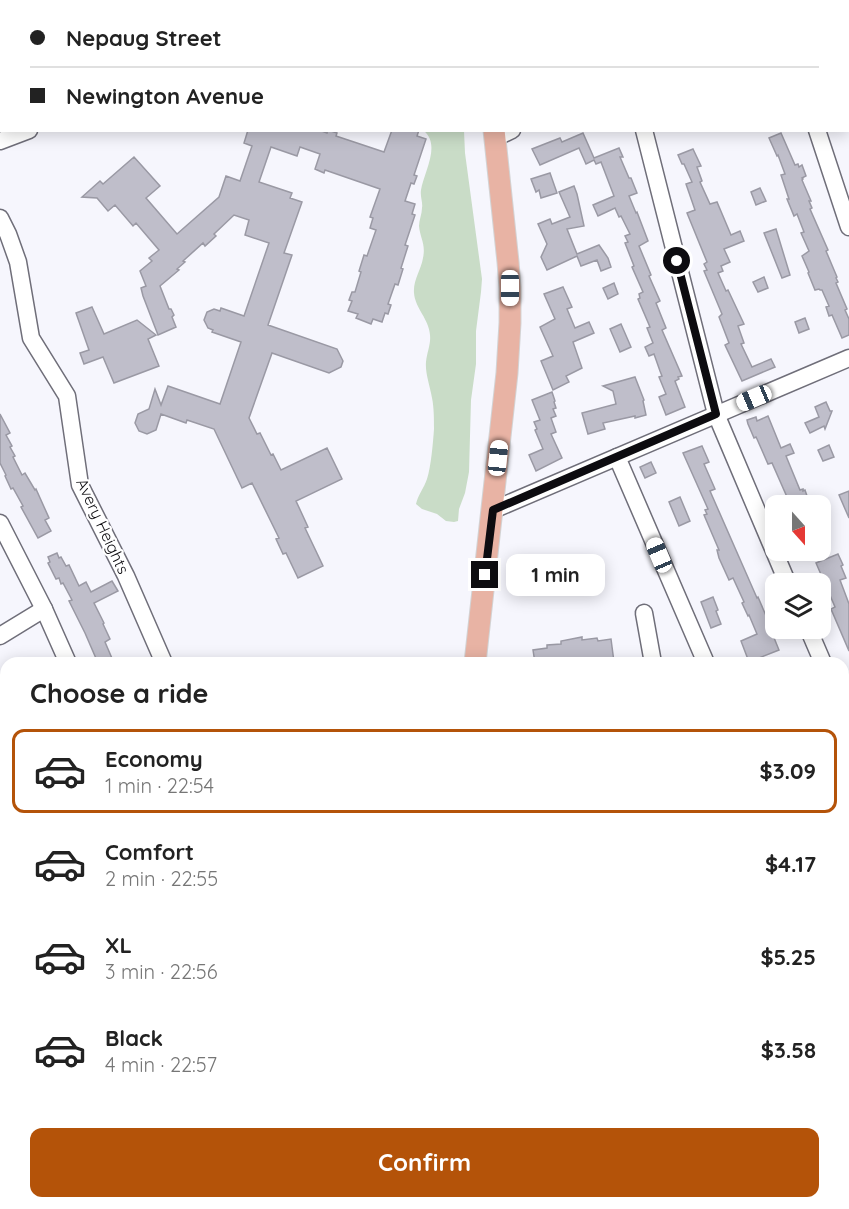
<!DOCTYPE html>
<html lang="en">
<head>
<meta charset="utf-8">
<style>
  :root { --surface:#fff; --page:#f6f6f6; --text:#222; --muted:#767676; --line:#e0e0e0; --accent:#b45309 }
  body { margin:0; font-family:Quicksand,sans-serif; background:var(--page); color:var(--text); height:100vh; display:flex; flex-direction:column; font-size:22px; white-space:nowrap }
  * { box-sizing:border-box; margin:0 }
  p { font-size:20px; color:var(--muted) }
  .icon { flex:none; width:33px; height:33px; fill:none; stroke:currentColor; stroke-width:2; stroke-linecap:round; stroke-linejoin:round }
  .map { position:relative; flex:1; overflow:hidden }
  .sheet { position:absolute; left:0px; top:657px; width:849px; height:552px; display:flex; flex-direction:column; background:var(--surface); border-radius:18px 18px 0 0; box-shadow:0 3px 15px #0003 }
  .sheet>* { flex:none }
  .banner { position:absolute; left:0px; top:0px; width:849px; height:132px; box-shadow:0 3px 15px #0003; display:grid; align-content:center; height:132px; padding:0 30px; background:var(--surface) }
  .needle { width:39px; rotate:159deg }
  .controls { position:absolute; left:765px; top:495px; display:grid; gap:12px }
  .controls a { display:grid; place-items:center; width:66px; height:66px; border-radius:12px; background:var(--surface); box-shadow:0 3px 15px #0003; font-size:30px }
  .end { position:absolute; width:27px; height:27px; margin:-14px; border:8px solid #0d0c10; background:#fff; box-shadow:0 0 0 3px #fff }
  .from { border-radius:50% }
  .bubble { position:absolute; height:42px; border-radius:12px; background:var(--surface); box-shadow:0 3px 15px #0003; font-size:20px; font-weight:800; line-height:42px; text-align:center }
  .car { position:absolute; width:18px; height:36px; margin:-18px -9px; border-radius:8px; box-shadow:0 0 4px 2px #0007; background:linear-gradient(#fff 24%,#345 0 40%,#fff 0 76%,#345 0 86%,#fff 0) }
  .banner b { display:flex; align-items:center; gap:21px; height:57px; font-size:22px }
  .banner b+b { border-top:2px solid var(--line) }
  .banner i { width:15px; height:15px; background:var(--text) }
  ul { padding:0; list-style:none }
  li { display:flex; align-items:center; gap:18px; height:84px; margin:0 12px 9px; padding:0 18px; border:3px solid transparent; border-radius:12px }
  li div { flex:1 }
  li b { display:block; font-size:22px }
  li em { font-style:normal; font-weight:800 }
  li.selected { border-color:var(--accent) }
  li>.icon { width:54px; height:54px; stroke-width:1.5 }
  h2 { padding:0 30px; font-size:27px; line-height:72px }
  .cta { display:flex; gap:12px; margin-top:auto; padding:12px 30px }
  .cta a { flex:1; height:69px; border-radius:12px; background:var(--accent); color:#fff; font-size:24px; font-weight:800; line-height:69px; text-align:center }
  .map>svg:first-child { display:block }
  .green { fill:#c9dcc7 }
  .building { fill:#bfbeca; stroke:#9a99a4; stroke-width:1.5 }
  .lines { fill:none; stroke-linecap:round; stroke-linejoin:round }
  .minor-casing { stroke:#6f6e79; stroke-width:19 }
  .major-casing { stroke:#d3d3d4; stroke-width:23 }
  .minor { stroke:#fff; stroke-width:16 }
  .major { stroke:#e8b3a4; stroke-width:21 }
  .route { stroke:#0d0c10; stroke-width:8 }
  .labels { text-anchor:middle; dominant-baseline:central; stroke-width:4.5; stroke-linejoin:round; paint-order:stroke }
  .street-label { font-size:16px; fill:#0d0c10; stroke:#fff }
</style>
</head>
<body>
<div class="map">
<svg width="849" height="1209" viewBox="0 0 849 1209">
  <rect width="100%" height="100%" fill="#f6f6fd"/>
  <path class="green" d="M424,131H464L465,153L482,279L481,292L476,331V364L471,400L469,472L465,493L459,509L458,521L454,522L446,521L437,514L422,509L416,504C418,495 424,488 427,479C431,467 433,443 434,429C434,420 434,407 432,398C430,386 425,373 426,362C427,352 431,344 430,335C429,319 415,308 414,293C413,280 421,270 423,258C426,244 420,238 419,226C419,220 422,214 422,208C423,202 420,197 421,190C424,172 441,145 424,131Z"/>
  <g class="building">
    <path d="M248,130H319L327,133L328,130L337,133L336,136L384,152L392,130H419L417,136L426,139L414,175L417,176L414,184L411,183L405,201L415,204L412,214L415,215L405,245L408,246L401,268L403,269L398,285L395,284L388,304L391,305L388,314L385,313L382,322L373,319L371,324L356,318L358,314L348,311L352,301L349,300L352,292H355L361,272L359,271L364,255L367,256L376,230L370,228L373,218L370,217L380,189L325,170L324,173L315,169L320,154L300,147L297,156L271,147L259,182L292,193L290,198L302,202L284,253L292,255L268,325L337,349L343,361L341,367L329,373L272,353L249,418L257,434L260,433L271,455L273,454L281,470L327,448L342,479L296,501L308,527L305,528L323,566L298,578L286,553L283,554L276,539L279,538L252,483L242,488L214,429L187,420L186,423L161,414L156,430L147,434L139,431L135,423L138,414L149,409L155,389L161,405L168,386L220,404L241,342L212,332L213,330L208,328L204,320L207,312L214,309L220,311L221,308L244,316L269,243L245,235L249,220L234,215L214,234L216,236L205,246L203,243L183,261L185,262L177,269L179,270L160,286L169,309H171L174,315L172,317L176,327L158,335L143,296L141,288L146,286L140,271L152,261L149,258L159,250L136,223L133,226L115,205L108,211L97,198L82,197L100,181L103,184L134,157L160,186L146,198L177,234L219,197L226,176L240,181L252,146L244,143Z"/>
    <path d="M583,133L594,158L619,148L623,157H620L629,178H631L637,193L629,196L636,213L637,212L648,241L639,246L651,275L649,276L660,301L656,303L666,328L662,330L682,376L678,377L679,379L675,381L685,407L666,415L659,397L666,394L659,377L662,376L660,371L654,354L649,356L645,347L653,343L647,328L650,327L638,299L640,298L639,294L643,292L632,267L634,266L625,243L628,242L625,236L630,234L621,216L619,217L615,208L598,216L593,205L614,196L601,162L596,164L594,160L586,164L579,148L540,165L532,149L560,138L562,142Z"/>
    <path d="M781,133L795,165L798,164L799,167L802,165L806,176L802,178L803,179L802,180L811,201H809L812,208L810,209L828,250L826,251L837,277L836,278L838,282L836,283L847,309L845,310L849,319V335L842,338L832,315L829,316L826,307L829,306L822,290H820L819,289L815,290L808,273L809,272L802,256L809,251L801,233L804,232L797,214L794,216L787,199H789L781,175L785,174L778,155L777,156L769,138Z"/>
    <path d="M693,149L701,166L697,167L702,181L700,182L710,204L717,202L731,235L740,231L744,241L724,249L730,262L721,266L723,271L718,273L726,291L728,290L744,324L738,326L744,343L741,344L752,367L771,359L775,367L742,381L725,345L729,343L719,317L722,314L704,271L707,270L704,264L707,262L687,213L695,210L686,184L692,182L684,164H682L678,155Z"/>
    <path d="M550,173L557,193L541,198L539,190L536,192L531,179Z"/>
    <path d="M574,186L577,194L584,226L567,229L577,254L599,245L608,258L611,267L601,271L597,260L581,266L577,256L547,270L541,257L547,244L538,224L550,219L552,224L570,217L559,192Z"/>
    <path d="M760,188L766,201L756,205L751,192Z"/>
    <path d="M776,229L790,275L782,278L764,233Z"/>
    <path d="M764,277L768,288L758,292L753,282Z"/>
    <path d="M614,283L618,294L608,299L603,288Z"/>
    <path d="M563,287L572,307L567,309L575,328L589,322L594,333L573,342L582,368L566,376L569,382L553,390L541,361L553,356L540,327L555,319L544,294Z"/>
    <path d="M92,307L104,334L137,320L156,335L148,339L159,366L114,383L103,357L84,364L80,353L89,350L76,313Z"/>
    <path d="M805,318L809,329L799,333L795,322Z"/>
    <path d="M621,324L631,347L620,352L610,329Z"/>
    <path d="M635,377L644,400L643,401L646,415L635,418V416L603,423L605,429L588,434L582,413L616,404L613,391L603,386Z"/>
    <path d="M552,392L555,401L554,402L556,408L553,409L556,416L551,418L556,432L551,434L562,458L536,471L529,455L543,449L535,430L537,429L534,422L540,420L532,400Z"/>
    <path d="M826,402L830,411H832L825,429L824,426L810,433L805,423L819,417L815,407Z"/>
    <path d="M0,414L10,433L6,435L12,446L10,447L15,456L13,457L22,475L25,473L35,490L36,489L49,518L45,520L51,531L38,538L21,507L23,506L13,488L11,489L5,476L6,475L0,463Z"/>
    <path d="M768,416L781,448L790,444L794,453L786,456L800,490L803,489V491L805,490L808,499L795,506H791L772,463L768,464L757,439L756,437L754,438L748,424L747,420L756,417L757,421Z"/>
    <path d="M829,445L834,457L823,461L818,450Z"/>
    <path d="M702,446L709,462L704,464L715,489L710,491L757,598L758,597L767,618H766L779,650L749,662L741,641L757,634L749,615L748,616L742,603L744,602L733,578L729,580L719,558L717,550H719L704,515L707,514L705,510L708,509L683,453Z"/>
    <path d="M651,462L656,473L645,478L640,467Z"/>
    <path d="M849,491V518L839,495Z"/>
    <path d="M680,497L690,521L679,526L669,502Z"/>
    <path d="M57,553L59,558L61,557L66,566L69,565L79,586L86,582L91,592L112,581L118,591L94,603L104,623L103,624L110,639L105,642L114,663H98L85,633L69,601L72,600L63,583L61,584L59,578L56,579L48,563L50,562L48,557Z"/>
    <path d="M838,554L843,565L841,566L846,578L840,580L849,604V651L831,609L835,607L816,563Z"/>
    <path d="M713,597L718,610L716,611L721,624L711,628L701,602Z"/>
    <path d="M582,637V640L597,638L598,641L611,639L614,662L604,663H535L533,650L547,648V645L561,644V641Z"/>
  </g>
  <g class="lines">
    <g class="minor-casing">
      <g id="minor">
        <path d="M123,0V2"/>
        <path d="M808,2L812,0"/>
        <path d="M644,130L716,414L788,584"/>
        <path d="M817,130L849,227"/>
        <path d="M495,138L512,130"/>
        <path d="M0,141L29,130"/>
        <path d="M0,218L8,234L18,262L31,338L67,396L80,485L126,576L164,663"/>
        <path d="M617,457L706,663"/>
        <path d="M493,510L849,358"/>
        <path d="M0,523L44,609L68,663"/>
        <path d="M644,613L653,663"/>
        <path d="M808,628L823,663"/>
        <path d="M0,636L44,609"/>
        <path d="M843,711L849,725"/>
        <path d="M0,858L6,854"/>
        <path d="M0,1018L6,1027"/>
        <path d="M843,1038L849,1046"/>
        <path d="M77,1203L80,1209"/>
        <path d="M521,1203L525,1209"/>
        <path d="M743,1203L747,1209"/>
        <path d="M476,1209L484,1203"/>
      </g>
    </g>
    <g class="major-casing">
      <g id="major">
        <path d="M480,0V2"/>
        <path d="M475,663L507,373L510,323V288L508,262L494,130"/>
        <path d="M843,771L849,766"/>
        <path d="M140,1209L149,1203"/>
      </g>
    </g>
    <use href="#minor" class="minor"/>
    <use href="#major" class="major"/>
  </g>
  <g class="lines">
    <path class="route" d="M485,575L493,510L716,414L677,261"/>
  </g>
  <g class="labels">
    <g class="street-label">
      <text transform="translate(103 526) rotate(65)">Avery Heights</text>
    </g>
  </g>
</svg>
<div class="controls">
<a><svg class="needle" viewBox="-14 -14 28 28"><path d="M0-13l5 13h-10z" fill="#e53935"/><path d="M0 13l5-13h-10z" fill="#767676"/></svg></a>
<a><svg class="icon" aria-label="layers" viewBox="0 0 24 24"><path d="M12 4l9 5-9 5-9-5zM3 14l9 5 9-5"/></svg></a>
</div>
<i class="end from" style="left:677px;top:261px"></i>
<i class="end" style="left:485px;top:575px"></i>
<div class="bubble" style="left:506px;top:554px;width:99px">1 min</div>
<i class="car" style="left:510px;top:288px;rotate:180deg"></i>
<i class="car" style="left:754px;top:398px;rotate:247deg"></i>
<i class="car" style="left:498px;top:458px;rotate:6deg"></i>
<i class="car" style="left:659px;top:555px;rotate:337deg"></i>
<div class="banner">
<b><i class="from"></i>Nepaug Street</b>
<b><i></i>Newington Avenue</b>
</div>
<section class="sheet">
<h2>Choose a ride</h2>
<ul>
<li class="selected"><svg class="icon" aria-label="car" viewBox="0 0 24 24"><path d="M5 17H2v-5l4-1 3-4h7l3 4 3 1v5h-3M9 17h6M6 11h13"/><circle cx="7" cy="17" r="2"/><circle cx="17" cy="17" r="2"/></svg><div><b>Economy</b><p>1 min · 22:54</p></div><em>$3.09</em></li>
<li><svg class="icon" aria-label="car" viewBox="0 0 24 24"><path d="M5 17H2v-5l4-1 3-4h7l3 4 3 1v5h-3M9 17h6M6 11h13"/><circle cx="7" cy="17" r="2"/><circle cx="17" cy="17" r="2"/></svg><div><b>Comfort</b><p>2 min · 22:55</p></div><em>$4.17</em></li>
<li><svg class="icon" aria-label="car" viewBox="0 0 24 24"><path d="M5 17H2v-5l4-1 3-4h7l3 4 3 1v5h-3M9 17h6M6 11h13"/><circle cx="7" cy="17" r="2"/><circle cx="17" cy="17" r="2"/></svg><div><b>XL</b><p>3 min · 22:56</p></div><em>$5.25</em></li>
<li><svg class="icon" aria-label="car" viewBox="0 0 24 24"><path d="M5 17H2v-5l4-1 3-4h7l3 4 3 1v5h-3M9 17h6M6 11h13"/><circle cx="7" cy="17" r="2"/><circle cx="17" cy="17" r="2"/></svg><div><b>Black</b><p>4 min · 22:57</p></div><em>$3.58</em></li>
</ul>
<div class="cta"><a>Confirm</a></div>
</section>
</div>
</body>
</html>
